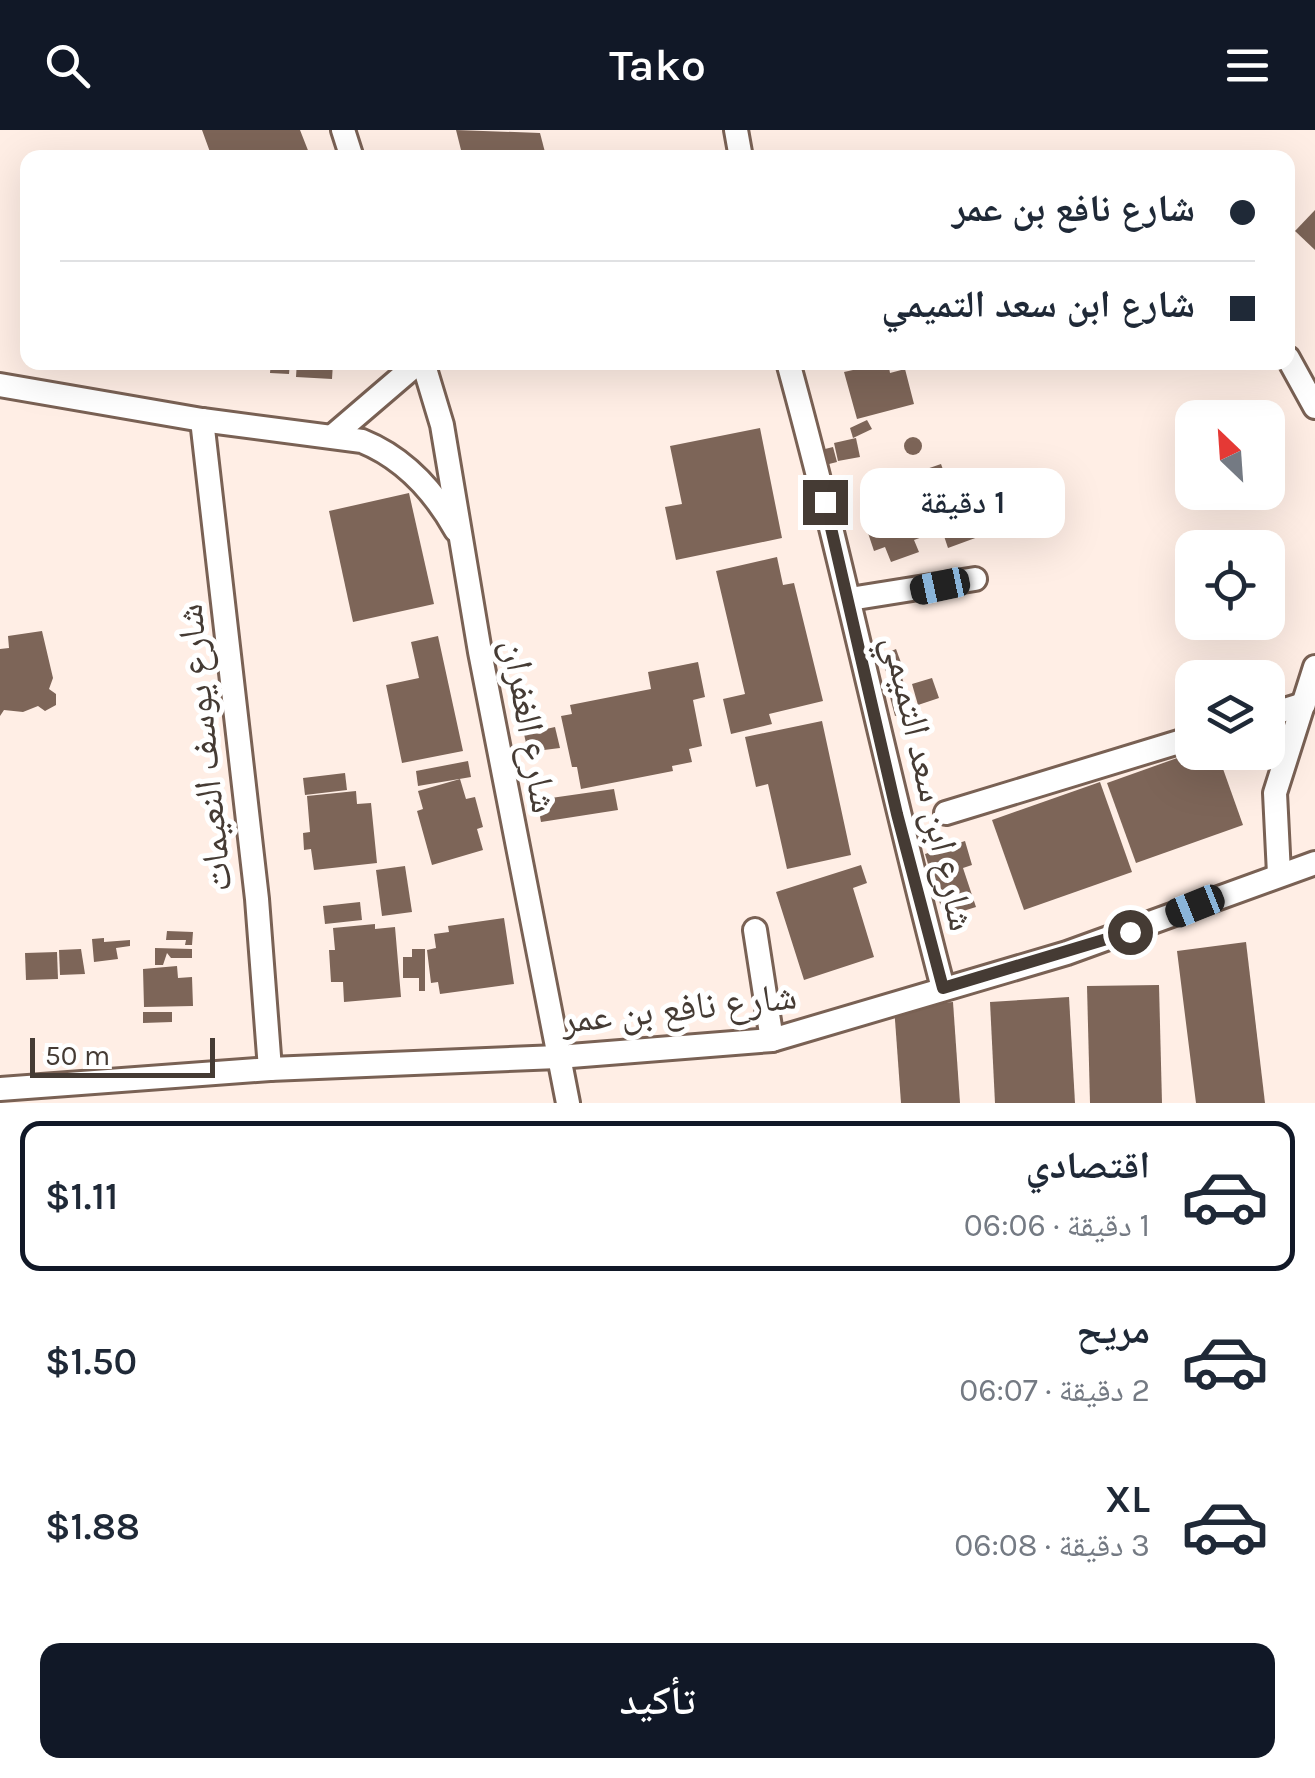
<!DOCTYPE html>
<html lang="ar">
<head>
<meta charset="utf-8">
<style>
  :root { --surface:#fff; --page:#f6f6f7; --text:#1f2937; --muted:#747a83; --line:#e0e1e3; --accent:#111827 }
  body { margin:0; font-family:Karla,"Noto Naskh Arabic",sans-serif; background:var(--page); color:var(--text); direction:rtl; height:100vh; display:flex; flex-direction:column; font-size:38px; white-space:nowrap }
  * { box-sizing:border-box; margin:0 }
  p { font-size:32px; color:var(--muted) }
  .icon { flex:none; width:55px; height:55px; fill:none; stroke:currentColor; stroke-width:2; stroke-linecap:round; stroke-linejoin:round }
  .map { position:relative; height:973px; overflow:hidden; direction:ltr }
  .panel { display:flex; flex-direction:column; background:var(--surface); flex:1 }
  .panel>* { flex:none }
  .top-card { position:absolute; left:20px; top:20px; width:1275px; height:220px; border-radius:20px; box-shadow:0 10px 40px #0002; direction:rtl; display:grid; align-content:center; height:220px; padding:0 40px; background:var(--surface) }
  .needle { width:65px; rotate:335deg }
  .controls { position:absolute; left:1175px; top:270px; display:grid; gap:20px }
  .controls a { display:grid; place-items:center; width:110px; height:110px; border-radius:20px; background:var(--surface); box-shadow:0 10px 40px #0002; font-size:50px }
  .scale { position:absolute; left:30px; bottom:25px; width:185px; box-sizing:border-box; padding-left:10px; border:5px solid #453b34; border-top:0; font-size:28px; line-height:35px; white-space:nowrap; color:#453b34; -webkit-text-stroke:8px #fff; paint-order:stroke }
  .end { position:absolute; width:45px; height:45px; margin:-22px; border:12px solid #453b34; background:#fff; box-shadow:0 0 0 5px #fff }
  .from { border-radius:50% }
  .bubble { position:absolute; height:70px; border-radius:20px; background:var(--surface); box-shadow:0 10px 40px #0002; font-size:32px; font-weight:600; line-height:70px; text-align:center; direction:rtl }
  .car { position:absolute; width:30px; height:60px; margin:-30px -15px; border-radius:12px; box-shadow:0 0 8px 2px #0007; background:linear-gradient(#222 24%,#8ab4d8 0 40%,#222 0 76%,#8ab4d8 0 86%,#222 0) }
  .top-card b { display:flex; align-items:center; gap:35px; height:95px; font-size:38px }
  .top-card b+b { border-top:2px solid var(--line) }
  .top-card i { width:25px; height:25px; background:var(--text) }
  ul { padding:18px 0 0; list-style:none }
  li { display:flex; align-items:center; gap:30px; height:150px; margin:0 20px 15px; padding:0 20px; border:5px solid transparent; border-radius:20px }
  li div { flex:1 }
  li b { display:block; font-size:38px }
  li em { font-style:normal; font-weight:600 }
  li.selected { border-color:var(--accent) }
  li>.icon { width:90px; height:90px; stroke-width:1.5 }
  .action { display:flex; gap:20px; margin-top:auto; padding:20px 40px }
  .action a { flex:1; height:115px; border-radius:20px; background:var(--accent); color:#fff; font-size:40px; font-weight:600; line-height:115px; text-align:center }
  header { display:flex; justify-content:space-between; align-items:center; height:130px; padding:0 40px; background:var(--accent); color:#fff; font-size:45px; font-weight:600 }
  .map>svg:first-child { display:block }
  .building { fill:#7d6558 }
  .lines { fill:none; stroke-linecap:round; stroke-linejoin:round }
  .minor-casing { stroke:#796154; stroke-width:28 }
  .minor { stroke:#fff; stroke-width:22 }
  .route { stroke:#453b34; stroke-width:12 }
  .labels { text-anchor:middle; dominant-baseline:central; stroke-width:10; stroke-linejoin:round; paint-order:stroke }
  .street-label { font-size:38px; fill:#453b34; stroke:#fff }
</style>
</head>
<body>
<header><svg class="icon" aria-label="menu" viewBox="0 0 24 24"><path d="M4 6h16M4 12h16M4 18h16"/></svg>Tako<svg class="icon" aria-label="search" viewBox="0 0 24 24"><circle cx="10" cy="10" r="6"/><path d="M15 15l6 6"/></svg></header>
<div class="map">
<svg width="1315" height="973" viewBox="0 0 1315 973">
  <rect width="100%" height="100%" fill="#ffeee5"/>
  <g class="building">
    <path d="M202,0H300L311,28H198L210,22Z"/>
    <path d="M456,0L540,3L546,26L463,28Z"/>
    <path d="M1315,80V120L1295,101Z"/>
    <path d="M271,232H290L289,244L270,243Z"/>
    <path d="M297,232H333L332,249L296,247Z"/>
    <path d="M851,232H888L890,243L905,239L914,274L857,289L844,242L853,240Z"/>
    <path d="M867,290L872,299L853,308L850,298Z"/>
    <path d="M760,298L782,408L676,430L665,377L682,374L670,316Z"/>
    <circle cx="913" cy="316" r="9"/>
    <path d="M856,308L860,327L838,331L834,313Z"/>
    <path d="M833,317L837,332L825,335L821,320Z"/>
    <path d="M941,334L958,381L967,378L978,407L948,418L942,400L914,410L919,422L891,432L885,417L874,421L865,394L877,390L863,350L883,342L892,366L901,363L894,343L907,338L909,345Z"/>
    <path d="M409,363L434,474L353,492L329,381Z"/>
    <path d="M777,427L783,455L794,453L823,571L769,584L772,594L731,604L723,569L745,564L716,441Z"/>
    <path d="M42,501L53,548L49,559L56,564V575L45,581L38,576L23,582L4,580L0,586V519L9,518L8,506Z"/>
    <path d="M438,506L463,621L402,633L386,555L419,548L411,512Z"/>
    <path d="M896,519L903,538L887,544L880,526Z"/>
    <path d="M698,532L705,567L693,570L702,616L689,619L692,632L672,636L673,641L581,659L577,637H572L561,586L572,584L570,575L651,559L648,542Z"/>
    <path d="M902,547L911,581L895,586L886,552Z"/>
    <path d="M932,548L939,568L918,575L912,554Z"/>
    <path d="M822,591L851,725L787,739L768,654L756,657L745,607Z"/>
    <path d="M555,597L560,618L528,622L524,604Z"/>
    <path d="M1194,622H1217L1243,695L1136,733L1107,653Z"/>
    <path d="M468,631L471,647L418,656L416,641Z"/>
    <path d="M345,643L347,660L305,665L303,648Z"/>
    <path d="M460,649L466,669L475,667L483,697L477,699L483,720L432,735L417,681L423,679L418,661Z"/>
    <path d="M1100,652L1132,742L1024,780L992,690Z"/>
    <path d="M614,659L618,680L541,692L537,670Z"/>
    <path d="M356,661L357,674L371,673L377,733L314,740L311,719L304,720L303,703L310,702L307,666Z"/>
    <path d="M965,711L972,735L963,738L976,777L944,787L925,724Z"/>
    <path d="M861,735L867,753L853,758L874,827L804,850L776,762Z"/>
    <path d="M405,736L412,782L382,786L376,740Z"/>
    <path d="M360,772L362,790L325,794L323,776Z"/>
    <path d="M504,788L514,854L440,864L438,852L431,853L427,820L436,818L434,804L449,802L448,796Z"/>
    <path d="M375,794V799L395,797L401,867L344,872L343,852H331L329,820H335L333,798Z"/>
    <path d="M167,801L193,802L192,815H185L186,810H166Z"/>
    <path d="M104,808V812L130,810V816L116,818L118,829L94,832L92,809Z"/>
    <path d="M1246,812L1265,973H1196L1177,821Z"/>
    <path d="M155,818L192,819V828H171L167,823L163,835H155Z"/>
    <path d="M81,819L85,844L60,845L59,820Z"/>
    <path d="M412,819H425V861H419V848H403V827H412Z"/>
    <path d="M57,822L58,849L26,850L25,823Z"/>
    <path d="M177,836L178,848L192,847L193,876L144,877L143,839Z"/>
    <path d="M1159,855L1162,973H1090L1087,856Z"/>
    <path d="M1069,867L1075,973H995L990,872Z"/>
    <path d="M953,872L960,973H901L894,876Z"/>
    <path d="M143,882H172V892L143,893Z"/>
  </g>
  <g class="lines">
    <g class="minor-casing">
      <g id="minor">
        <path d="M343,0L352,28"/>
        <path d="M736,0L741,28"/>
        <path d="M1288,228L1315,277"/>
        <path d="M423,232L442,295L480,522L568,973"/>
        <path d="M788,232C845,439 888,650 943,858"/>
        <path d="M0,255L202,290L362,311C404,328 434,361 456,400"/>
        <path d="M202,290L257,769L270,939"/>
        <path d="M335,304L419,232"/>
        <path d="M850,469L975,449"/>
        <path d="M1268,585L1304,574"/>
        <path d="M946,683L1192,608"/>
        <path d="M1279,744L1275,663L1315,537"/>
        <path d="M755,800L772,910"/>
        <path d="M0,959L270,939L558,927L772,910L1067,823L1315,733"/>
      </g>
    </g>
    <use href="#minor" class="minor"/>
  </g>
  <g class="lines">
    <path class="route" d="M825,372L897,684L943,858L1130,802"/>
  </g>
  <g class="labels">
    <g class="street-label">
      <text transform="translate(530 596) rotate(80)">شارع الغفران</text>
      <text transform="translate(204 618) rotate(-96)">شارع يوسف النعيمات</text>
      <text transform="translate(929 653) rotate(77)">شارع ابن سعد التميمي</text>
      <text transform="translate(679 878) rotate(-6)">شارع نافع بن عمر</text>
    </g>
  </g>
</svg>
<div class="controls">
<a><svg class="needle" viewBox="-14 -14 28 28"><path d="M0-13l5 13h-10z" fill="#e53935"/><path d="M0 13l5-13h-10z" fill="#747a83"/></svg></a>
<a><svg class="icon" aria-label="locate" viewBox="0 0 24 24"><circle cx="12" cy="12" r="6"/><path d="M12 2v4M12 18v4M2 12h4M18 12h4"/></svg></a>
<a><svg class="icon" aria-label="layers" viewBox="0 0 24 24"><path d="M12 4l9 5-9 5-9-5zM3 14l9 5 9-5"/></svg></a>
</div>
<div class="scale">50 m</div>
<i class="end from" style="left:1130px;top:802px"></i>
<i class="end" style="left:825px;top:372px"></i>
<div class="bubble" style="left:860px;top:338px;width:205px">1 دقيقة</div>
<i class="car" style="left:940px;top:456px;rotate:258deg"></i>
<i class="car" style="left:1195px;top:776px;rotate:248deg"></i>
<div class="top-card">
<b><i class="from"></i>شارع نافع بن عمر</b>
<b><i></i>شارع ابن سعد التميمي</b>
</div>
</div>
<section class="panel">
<ul>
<li class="selected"><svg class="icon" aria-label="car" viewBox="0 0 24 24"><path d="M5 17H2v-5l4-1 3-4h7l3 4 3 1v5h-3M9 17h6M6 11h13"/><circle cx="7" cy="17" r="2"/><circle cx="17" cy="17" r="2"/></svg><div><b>اقتصادي</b><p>1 دقيقة · 06:06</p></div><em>$1.11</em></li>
<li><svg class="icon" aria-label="car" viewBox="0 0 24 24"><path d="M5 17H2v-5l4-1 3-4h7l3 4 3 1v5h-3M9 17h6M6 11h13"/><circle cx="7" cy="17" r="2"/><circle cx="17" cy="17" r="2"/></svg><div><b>مريح</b><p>2 دقيقة · 06:07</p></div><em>$1.50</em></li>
<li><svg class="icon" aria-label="car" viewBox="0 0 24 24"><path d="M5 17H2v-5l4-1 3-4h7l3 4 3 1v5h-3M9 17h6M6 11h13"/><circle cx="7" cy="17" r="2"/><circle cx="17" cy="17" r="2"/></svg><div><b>XL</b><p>3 دقيقة · 06:08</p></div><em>$1.88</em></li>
</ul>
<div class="action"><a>تأكيد</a></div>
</section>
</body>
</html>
